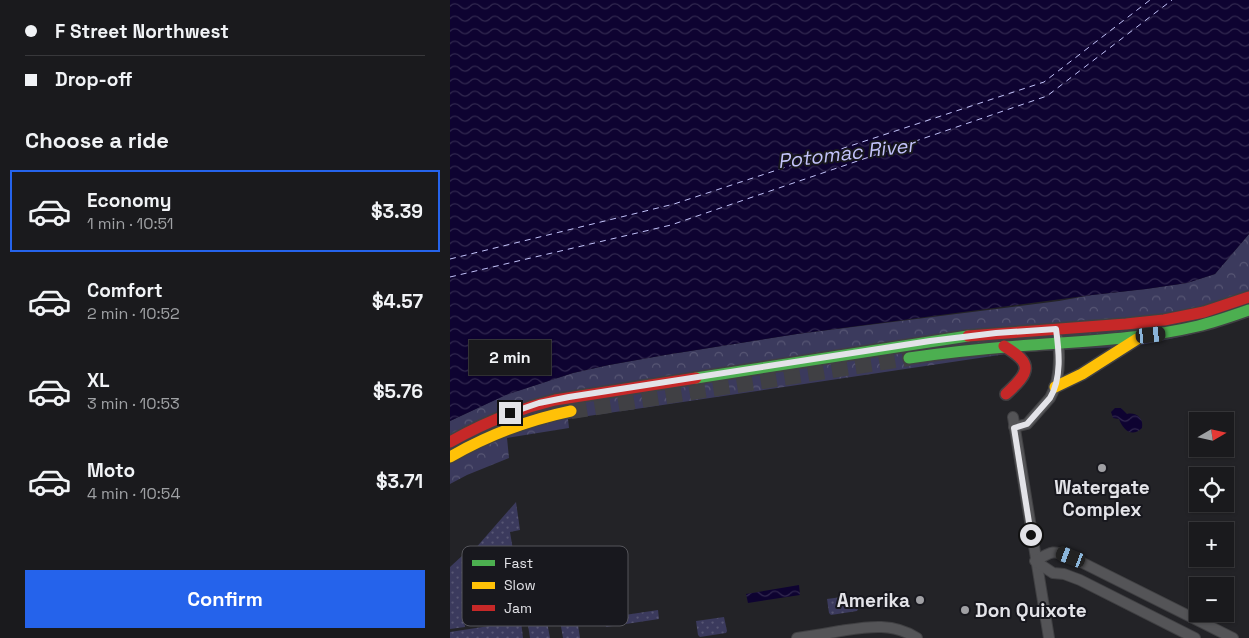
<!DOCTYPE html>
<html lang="en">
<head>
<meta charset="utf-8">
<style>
  :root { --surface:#1a1a1d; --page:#27272a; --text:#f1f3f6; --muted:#9fa1a4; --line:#38383b; --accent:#2563eb }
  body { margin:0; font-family:"Space Grotesk",sans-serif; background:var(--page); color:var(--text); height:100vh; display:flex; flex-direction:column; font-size:19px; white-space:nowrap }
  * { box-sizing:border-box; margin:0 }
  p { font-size:16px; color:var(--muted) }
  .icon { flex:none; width:28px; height:28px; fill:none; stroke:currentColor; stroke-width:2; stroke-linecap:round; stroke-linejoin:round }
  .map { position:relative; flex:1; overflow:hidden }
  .details { display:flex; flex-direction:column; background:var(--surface); width:450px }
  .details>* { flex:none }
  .top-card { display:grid; align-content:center; height:110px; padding:0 25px; background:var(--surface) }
  .needle { width:32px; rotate:81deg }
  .tools { position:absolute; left:739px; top:412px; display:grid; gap:10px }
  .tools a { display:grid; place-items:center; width:45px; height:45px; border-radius:0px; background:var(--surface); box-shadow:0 1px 4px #0004,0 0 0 1px var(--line); font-size:25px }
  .end { position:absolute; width:22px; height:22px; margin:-11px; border:6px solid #e3e3e8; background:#111; box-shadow:0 0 0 2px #111 }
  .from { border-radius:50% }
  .bubble { position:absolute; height:35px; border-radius:0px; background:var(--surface); box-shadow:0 1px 4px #0004,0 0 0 1px var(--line); font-size:16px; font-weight:700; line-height:35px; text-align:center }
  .car { position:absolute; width:15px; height:30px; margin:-15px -8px; border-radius:6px; box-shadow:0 0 4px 1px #0007; background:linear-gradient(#222 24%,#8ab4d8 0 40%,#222 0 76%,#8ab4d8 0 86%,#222 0) }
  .top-card b { display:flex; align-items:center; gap:18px; height:48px; font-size:19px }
  .top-card b+b { border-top:1px solid var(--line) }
  .top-card i { width:12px; height:12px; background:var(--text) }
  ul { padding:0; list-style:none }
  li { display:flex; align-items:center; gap:15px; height:82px; margin:0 10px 8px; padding:0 15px; border:2px solid transparent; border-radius:0px }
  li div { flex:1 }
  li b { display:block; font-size:19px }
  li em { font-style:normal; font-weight:700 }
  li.selected { border-color:var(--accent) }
  li>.icon { width:45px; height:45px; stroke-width:1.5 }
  h2 { padding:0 25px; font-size:22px; line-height:60px }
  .primary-button { display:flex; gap:10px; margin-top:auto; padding:10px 25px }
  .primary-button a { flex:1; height:58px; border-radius:0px; background:var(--accent); color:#fff; font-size:20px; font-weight:700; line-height:58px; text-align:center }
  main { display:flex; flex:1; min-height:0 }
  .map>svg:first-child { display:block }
  .grass { fill:url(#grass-dots) }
  .park { fill:url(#park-crowns) }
  .water { fill:url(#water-waves) }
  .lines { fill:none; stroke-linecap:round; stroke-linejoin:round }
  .ferry { stroke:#c3c3fa; stroke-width:1; stroke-dasharray:6 5; stroke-linecap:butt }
  .primary-tunnel { stroke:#404044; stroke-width:16; stroke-dasharray:16 8; stroke-linecap:butt }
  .street-casing { stroke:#404043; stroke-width:12 }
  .fast-casing { stroke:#404043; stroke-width:14 }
  .slow-casing { stroke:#404043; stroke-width:14 }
  .jam-casing { stroke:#404043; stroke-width:14 }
  .street { stroke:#545457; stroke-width:10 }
  .fast { stroke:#4caf50; stroke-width:11 }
  .slow { stroke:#ffc107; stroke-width:11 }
  .jam { stroke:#c62828; stroke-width:11 }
  .route { stroke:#e3e3e8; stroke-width:6 }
  .poi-dot { fill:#a0a0a4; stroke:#18181e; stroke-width:2 }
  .labels { text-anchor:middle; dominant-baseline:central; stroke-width:4; stroke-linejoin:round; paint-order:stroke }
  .poi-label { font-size:19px; font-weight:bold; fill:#e3e3e8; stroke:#18181e }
  .water-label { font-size:20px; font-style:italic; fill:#c3c3fa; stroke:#18181e }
  .key { fill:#18181e; stroke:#55555b; stroke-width:1 }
  .key-label { font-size:14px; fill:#e3e3e8 }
</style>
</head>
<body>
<main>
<section class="details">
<div class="top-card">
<b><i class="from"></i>F Street Northwest</b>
<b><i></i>Drop-off</b>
</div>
<h2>Choose a ride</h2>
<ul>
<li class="selected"><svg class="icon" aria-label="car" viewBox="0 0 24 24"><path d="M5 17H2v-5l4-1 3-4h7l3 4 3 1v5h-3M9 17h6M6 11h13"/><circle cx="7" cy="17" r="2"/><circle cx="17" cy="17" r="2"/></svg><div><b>Economy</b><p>1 min · 10:51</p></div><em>$3.39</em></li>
<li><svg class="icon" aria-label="car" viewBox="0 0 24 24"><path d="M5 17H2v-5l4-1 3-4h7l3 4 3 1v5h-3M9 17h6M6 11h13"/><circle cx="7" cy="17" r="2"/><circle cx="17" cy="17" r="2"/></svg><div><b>Comfort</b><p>2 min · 10:52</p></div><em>$4.57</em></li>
<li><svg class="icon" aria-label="car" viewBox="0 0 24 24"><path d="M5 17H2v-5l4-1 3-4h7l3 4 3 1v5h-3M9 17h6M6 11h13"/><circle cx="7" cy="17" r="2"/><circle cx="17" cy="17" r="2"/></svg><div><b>XL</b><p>3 min · 10:53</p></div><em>$5.76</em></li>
<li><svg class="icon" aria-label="car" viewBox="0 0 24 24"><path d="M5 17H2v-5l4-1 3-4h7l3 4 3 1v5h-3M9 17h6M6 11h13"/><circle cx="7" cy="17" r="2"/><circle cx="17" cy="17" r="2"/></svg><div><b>Moto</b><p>4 min · 10:54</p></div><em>$3.71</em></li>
</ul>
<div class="primary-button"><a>Confirm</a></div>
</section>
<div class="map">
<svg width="799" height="638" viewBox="0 0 799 638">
  <defs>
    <pattern id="grass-dots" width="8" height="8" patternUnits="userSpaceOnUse" patternTransform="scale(1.25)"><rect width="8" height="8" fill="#3b3a5d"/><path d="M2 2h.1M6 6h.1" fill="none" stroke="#575674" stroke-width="1.8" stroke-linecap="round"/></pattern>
    <pattern id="park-crowns" width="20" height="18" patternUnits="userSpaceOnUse" patternTransform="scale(1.25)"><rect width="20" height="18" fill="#3b3a5d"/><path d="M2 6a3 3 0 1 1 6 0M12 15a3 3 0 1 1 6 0" fill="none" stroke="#575674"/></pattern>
    <pattern id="water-waves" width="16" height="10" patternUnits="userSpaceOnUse" patternTransform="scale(1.25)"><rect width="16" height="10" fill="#0e0331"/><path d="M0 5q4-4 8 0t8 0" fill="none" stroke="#31284f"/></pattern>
  </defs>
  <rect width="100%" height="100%" fill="#232327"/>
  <g class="grass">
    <path d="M66,502L70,530L60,532L63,550L56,551L21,583L64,597L67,608L14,617L15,627L0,629V567L13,555L17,558Z"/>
    <path d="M406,595L408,609L407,611L381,615L379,613L377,599Z"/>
    <path d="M94,606L100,638H80L77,619L85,617L83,607Z"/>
    <path d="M125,606L130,638H113L108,609Z"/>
    <path d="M208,610L209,619L156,627L155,618Z"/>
    <path d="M274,617L277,631L276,633L250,637L248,635L246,621Z"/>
    <path d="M71,621L73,638H0V632Z"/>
  </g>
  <path class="park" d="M799,234V317L739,335L686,346L570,352L118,419L119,428L57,438L59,458L17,475L0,484V421L55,395L123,373L159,365L215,355L347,334L609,301L642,295L696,289L737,283L765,274Z"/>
  <g class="water">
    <path d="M0,0H799V234L765,274L737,283L696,289L642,295L347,334L215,355L159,365L123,373L56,395L0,421Z"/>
    <path d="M665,408H671L677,414C686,412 694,418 692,428C682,438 673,430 669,419L663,418L661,412Z"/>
    <path d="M349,585L350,595L298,603L296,594Z"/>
  </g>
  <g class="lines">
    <g class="ferry">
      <path d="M0,259L224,204L594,82L700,0"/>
      <path d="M0,277L221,225L597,96L722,0"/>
    </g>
    <path class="primary-tunnel" d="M121,411L459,358"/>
    <g class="street-casing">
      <g id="street">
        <path d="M563,417L599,638"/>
        <path d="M564,427L577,424L600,398C610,381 610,357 608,339"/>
        <path d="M347,638C361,636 375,634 390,631C417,627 442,622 467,638"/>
        <path d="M745,638L630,580L614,574L603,573L585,561C602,551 603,550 621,557L783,638"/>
      </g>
    </g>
    <g class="fast-casing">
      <g id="fast">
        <path d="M459,358C499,352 540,348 581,345C637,341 693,339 748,326C765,322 782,316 799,310"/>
        <path d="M246,378L518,336"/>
      </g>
    </g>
    <g class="slow-casing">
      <g id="slow">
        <path d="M605,387L632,374L687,339"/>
        <path d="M0,457C38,435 78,420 121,411"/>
      </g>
    </g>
    <g class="jam-casing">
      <g id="jam">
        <path d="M518,336L676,324L714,320L754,312L799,297"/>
        <path d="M554,346C584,364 580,372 556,394"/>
        <path d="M0,442C33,423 68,409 105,400L246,378"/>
      </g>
    </g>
    <use href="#street" class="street"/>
    <use href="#fast" class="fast"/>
    <use href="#slow" class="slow"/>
    <use href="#jam" class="jam"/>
  </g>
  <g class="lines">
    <path class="route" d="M60,413L89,403L119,397L480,341L546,333L606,329C609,351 612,378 600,398L577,424L564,428L581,535"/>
  </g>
  <g class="poi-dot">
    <circle cx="652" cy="468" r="5"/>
    <circle cx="470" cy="600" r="5"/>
    <circle cx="515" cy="610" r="5"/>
  </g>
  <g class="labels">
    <g class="poi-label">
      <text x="652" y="487">Watergate<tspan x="652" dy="22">Complex</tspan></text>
      <text x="460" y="600" text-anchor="end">Amerika</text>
      <text x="525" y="610" text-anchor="start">Don Quixote</text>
    </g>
    <g class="water-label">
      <text transform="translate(396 153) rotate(-7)">Potomac River</text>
    </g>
  </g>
  <rect x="12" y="546" width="166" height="80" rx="8" class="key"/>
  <rect x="22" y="560" width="23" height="6" fill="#4caf50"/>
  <rect x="22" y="582" width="23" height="7" fill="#ffc107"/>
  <rect x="22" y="605" width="23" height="6" fill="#c62828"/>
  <g class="key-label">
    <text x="54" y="568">Fast</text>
    <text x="54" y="590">Slow</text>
    <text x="54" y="613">Jam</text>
  </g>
</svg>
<div class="tools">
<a><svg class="needle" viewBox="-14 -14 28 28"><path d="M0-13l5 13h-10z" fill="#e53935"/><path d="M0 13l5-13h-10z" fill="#9fa1a4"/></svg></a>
<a><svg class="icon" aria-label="locate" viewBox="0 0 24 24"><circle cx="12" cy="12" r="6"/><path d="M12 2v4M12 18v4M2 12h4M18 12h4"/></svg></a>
<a>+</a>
<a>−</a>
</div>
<i class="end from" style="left:581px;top:535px"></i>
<i class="end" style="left:60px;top:413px"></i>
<div class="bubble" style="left:19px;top:340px;width:82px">2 min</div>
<i class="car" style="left:701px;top:335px;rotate:84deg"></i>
<i class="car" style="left:621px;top:557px;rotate:291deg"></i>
</div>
</main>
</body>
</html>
